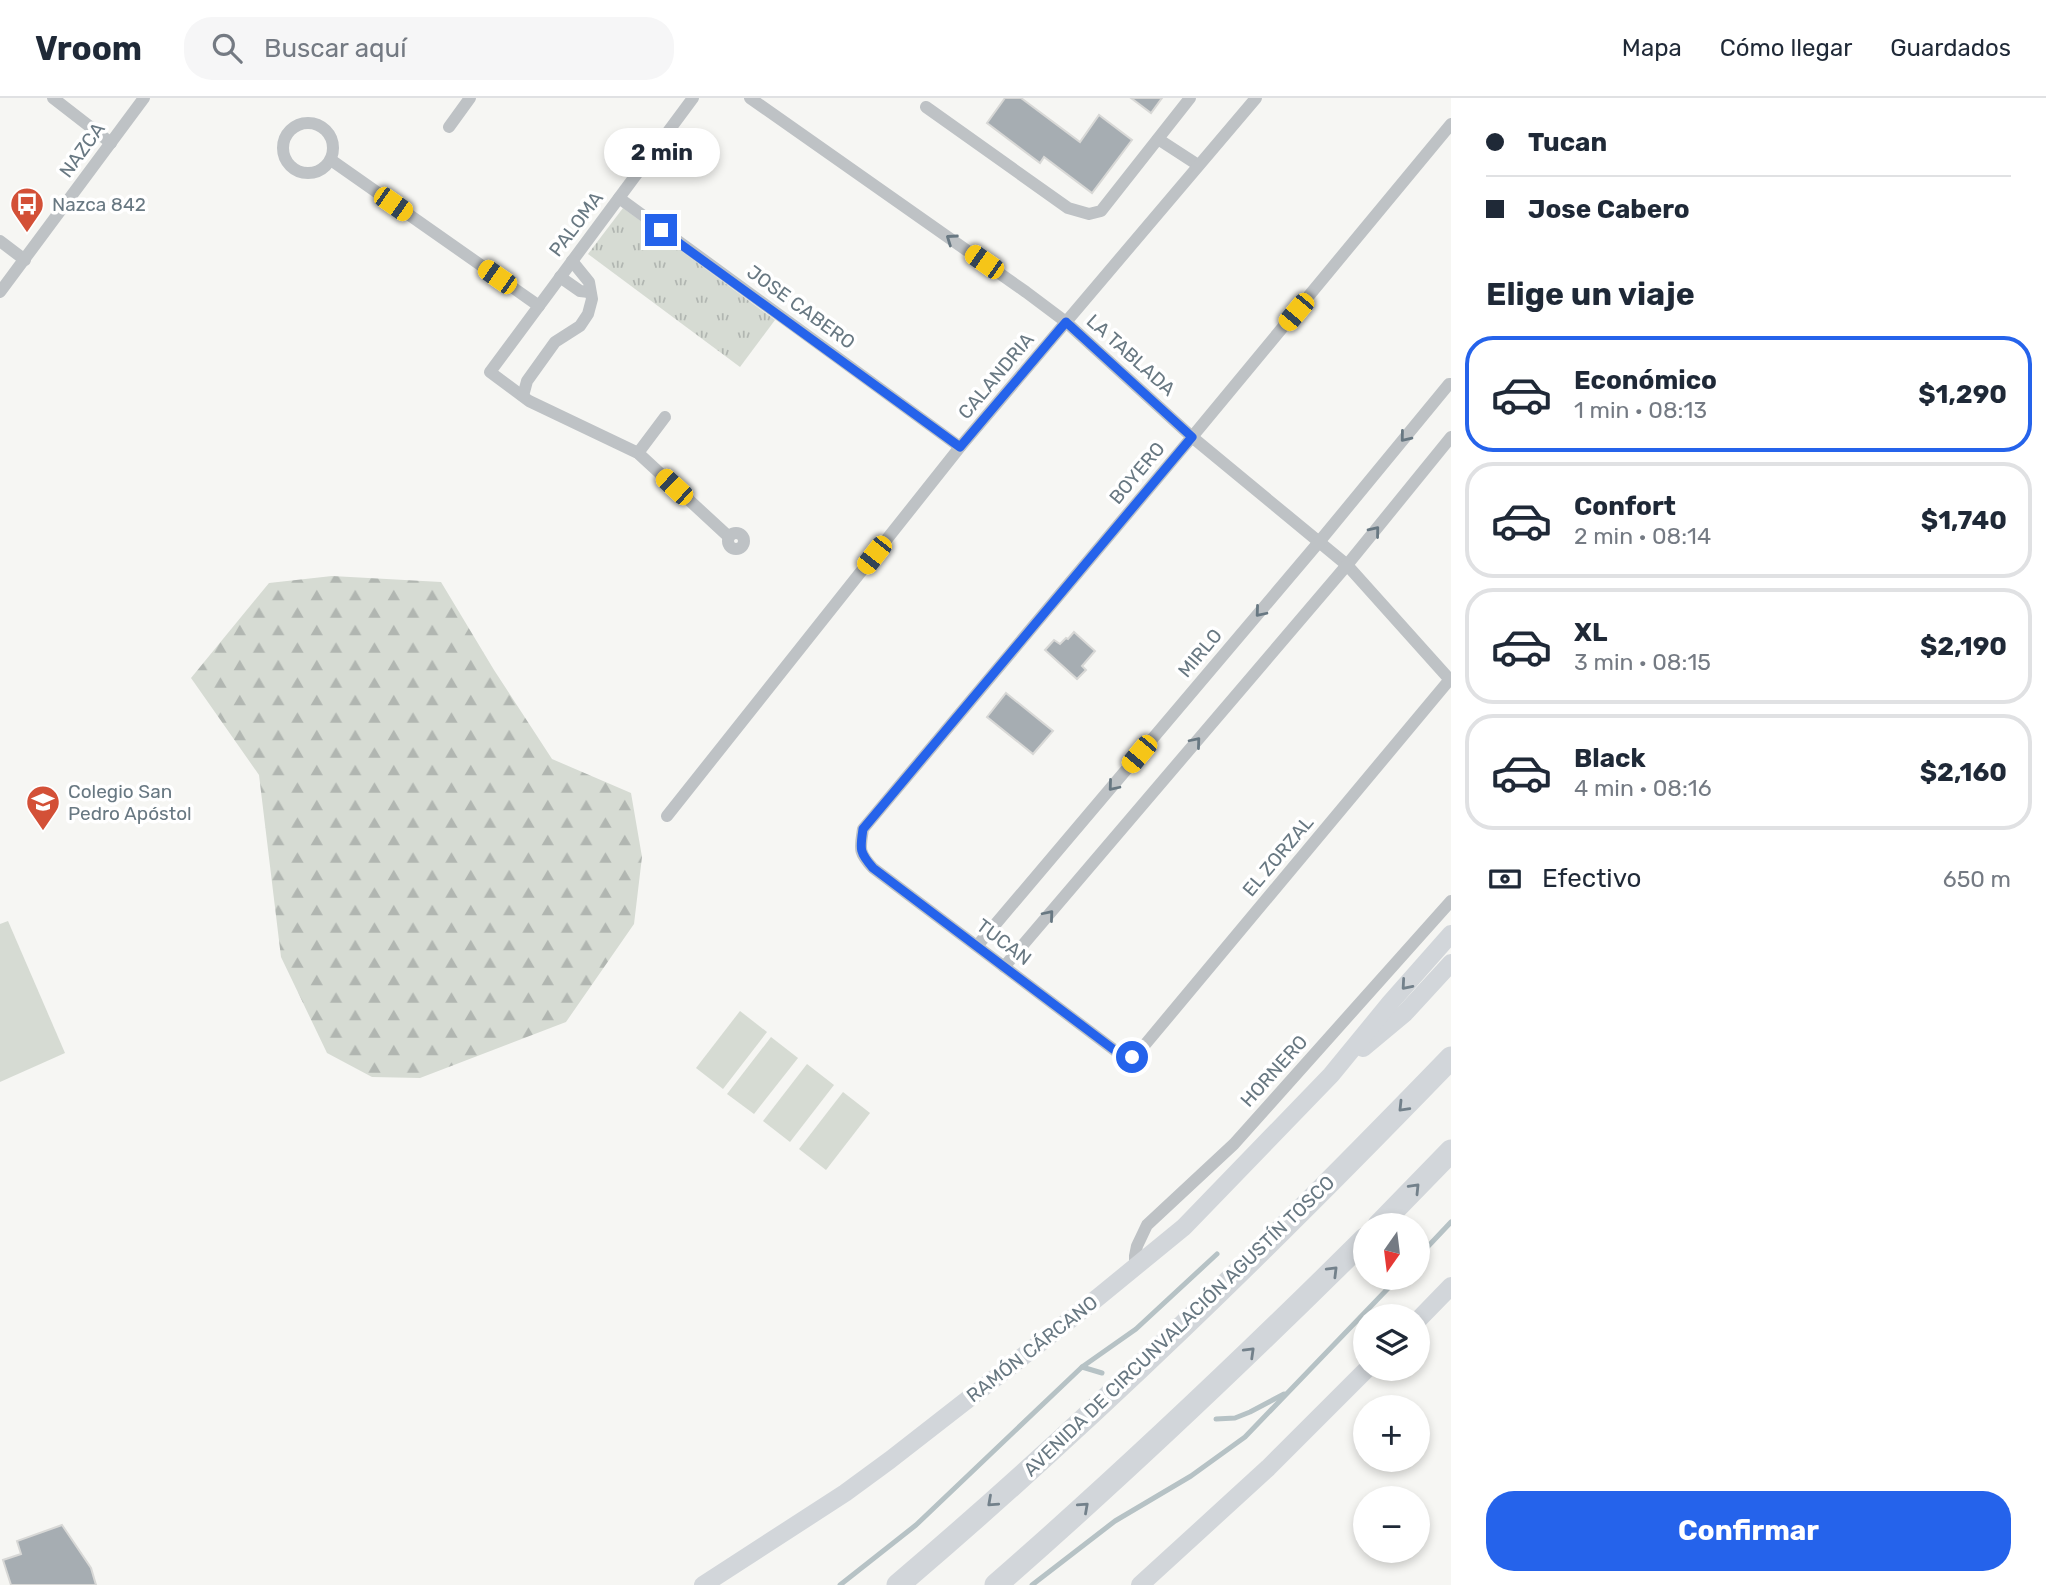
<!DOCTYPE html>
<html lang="es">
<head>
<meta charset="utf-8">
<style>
  :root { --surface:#fff; --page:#f6f6f7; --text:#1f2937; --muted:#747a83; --line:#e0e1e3; --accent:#2563eb }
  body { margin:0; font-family:Rubik,sans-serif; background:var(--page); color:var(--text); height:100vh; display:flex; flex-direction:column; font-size:26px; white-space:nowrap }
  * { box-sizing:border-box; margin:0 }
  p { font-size:23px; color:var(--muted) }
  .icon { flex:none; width:38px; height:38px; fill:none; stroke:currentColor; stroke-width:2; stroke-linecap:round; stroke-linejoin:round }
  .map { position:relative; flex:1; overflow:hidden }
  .details { display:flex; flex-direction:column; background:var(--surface); width:595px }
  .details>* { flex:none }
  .banner { display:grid; align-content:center; height:154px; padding:0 35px; background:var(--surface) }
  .needle { width:46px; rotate:194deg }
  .buttons { position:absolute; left:1353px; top:1115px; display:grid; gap:14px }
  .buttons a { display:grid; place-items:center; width:77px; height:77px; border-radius:50%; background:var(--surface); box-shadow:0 4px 10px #0003; font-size:35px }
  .end { position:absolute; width:32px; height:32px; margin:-16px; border:9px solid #2563eb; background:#fff; box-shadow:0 0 0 4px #fff }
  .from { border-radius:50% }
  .bubble { position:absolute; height:49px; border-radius:24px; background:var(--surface); box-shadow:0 4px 10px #0003; font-size:23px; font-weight:700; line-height:49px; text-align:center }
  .car { position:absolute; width:21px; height:42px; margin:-21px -10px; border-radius:9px; box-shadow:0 0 5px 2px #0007; background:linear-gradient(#f5c518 24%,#345 0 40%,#f5c518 0 76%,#345 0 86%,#f5c518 0) }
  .banner b { display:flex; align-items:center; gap:24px; height:66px; font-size:26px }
  .banner b+b { border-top:2px solid var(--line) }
  .banner i { width:18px; height:18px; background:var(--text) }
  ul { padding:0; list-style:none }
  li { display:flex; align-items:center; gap:21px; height:116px; margin:0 14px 10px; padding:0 21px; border:4px solid var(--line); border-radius:28px }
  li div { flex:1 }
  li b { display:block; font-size:26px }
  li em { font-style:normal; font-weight:700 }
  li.on { border-color:var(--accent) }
  li>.icon { width:63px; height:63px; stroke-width:1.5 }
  h2 { padding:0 35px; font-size:32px; line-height:84px }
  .pay { display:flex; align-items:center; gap:18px; height:77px; padding:0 35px; font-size:26px }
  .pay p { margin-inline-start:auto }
  .button { display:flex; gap:14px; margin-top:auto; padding:14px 35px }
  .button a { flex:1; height:80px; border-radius:28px; background:var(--accent); color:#fff; font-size:28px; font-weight:700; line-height:80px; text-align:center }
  header { display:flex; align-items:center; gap:42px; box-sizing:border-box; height:98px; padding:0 35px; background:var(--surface); border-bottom:2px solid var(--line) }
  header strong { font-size:33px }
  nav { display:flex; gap:38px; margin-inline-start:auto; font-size:24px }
  .search { width:490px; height:63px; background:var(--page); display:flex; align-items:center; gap:18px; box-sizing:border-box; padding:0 24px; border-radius:28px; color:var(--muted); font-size:26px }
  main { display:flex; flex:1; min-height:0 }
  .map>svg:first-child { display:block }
  .green { fill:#d6dbd3 }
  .forest { fill:url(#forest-firs) }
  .park { fill:url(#park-tufts) }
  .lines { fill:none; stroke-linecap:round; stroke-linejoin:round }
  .stream { stroke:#b6c2c5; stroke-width:5 }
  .building { fill:#a6adb2; stroke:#d8d8d6; stroke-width:2 }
  .street { stroke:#bec2c5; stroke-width:12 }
  .secondary { stroke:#d2d6da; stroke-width:18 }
  .highway { stroke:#d2d6da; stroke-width:23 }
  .oneway { stroke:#687882 }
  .oneway2 { stroke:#73818b }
  .route { stroke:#2563eb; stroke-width:9 }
  .labels { text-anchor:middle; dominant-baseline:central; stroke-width:7; stroke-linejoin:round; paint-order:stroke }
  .street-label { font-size:19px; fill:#687882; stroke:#fff }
  .poi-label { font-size:19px; fill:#687882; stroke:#fff; text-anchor:start }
</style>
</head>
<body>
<header>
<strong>Vroom</strong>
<div class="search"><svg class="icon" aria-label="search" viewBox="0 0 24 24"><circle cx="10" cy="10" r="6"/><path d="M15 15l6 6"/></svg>Buscar aquí</div>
<nav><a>Mapa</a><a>Cómo llegar</a><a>Guardados</a></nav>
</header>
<main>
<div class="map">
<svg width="1451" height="1487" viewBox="0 0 1451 1487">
  <defs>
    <pattern id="forest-firs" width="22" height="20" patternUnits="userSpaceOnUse" patternTransform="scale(1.75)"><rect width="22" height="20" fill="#d6dbd3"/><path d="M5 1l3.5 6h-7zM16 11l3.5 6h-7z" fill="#b1b6b1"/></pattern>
    <pattern id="park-tufts" width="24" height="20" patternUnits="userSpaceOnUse" patternTransform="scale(1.75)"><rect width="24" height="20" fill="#d6dbd3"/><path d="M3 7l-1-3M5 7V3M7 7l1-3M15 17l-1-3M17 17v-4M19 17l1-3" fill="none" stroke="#b1b6b1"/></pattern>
  </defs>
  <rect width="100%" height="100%" fill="#f6f6f3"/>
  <g class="green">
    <path d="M8,823L65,955L0,984V826Z"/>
    <path d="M740,913L767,934L723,991L696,970Z"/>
    <path d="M771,939L798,960L754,1016L727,996Z"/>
    <path d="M807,966L834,987L790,1044L763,1023Z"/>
    <path d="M843,994L870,1015L826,1072L799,1051Z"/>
  </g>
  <path class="forest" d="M332,478L441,484L494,572L552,661L631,695L642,759L634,826L566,924L420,980L372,979L327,955L281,859L259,677L191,580L269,485Z"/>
  <path class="park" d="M623,110L775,222L740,269L588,156Z"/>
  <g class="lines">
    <g class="stream">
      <path d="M1418,1159L1451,1124"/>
      <path d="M1082,1269L1102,1275"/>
      <path d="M1216,1321L1235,1320L1250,1314L1284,1296"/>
      <path d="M840,1487L916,1427L1082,1269L1136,1231L1217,1156"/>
      <path d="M1032,1487L1115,1423L1191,1378L1245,1339L1398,1180"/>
    </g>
  </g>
  <g class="building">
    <path d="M1005,0H1021L1080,44L1099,17L1132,42L1092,95L1044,59L1040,65L987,25Z"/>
    <path d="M1131,0H1162L1151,15Z"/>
    <path d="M1074,534L1095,553L1082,568L1086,572L1077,581L1045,552L1054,542L1060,546L1066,540L1068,541Z"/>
    <path d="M1006,595L1053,633L1033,656L987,619Z"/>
    <path d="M62,1427L91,1470L96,1487H11L3,1462L21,1456L17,1443Z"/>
  </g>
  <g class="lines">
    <g class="street">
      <path d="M53,0L111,45"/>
      <path d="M693,0L490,274L529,303L638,355L729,439"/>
      <path d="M750,0L1026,194L1066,224L1192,339L1347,467L1451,583"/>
      <path d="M926,9L1068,110L1089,116L1101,113L1190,0"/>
      <circle cx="308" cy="50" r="25"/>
      <path d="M1451,26L1192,339L863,731C860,751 858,754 873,770L1117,954L1132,959L1143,949L1451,580"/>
      <path d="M449,29L470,0"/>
      <path d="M1158,41L1198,67"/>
      <path d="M331,62L539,208"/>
      <path d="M619,100L960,349"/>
      <path d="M0,143L25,162"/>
      <path d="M560,179L580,193L589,194"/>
      <path d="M0,194L144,0"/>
      <path d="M523,298L527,283L555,244L580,228L588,216L592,201L589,184L572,163"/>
      <path d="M638,355L665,319"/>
      <circle cx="736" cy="443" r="8"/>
      <path d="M667,718L960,349L1256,0"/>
      <path d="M977,848L1319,444L1449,286H1451"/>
      <path d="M1004,869L1347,467L1451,339"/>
      <path d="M1135,1169V1158L1137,1148L1147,1127L1234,1046L1451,803"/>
    </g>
    <g class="secondary">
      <path d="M1363,950L1405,915L1451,865"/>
      <path d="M1418,1222L1451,1188"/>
      <path d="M703,1487L845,1395L890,1362L1085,1210L1184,1129L1331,977L1390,905L1451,836"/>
      <path d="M1140,1487L1268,1370L1368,1270"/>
    </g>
    <g class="highway">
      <path d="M1379,1127L1451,1053"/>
      <path d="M898,1487C1092,1322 1274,1143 1451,960"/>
      <path d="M996,1487C1123,1376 1245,1260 1365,1141"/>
    </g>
  </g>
  <defs><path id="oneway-chevron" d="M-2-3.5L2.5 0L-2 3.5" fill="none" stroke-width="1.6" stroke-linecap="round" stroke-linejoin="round" transform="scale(1.75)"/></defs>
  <g class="oneway">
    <use href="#oneway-chevron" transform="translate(951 141) rotate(-145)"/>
    <use href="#oneway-chevron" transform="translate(1405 339) rotate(129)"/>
    <use href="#oneway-chevron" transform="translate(1375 433) rotate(-51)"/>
    <use href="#oneway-chevron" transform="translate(1260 514) rotate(130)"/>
    <use href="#oneway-chevron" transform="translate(1196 644) rotate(-50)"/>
    <use href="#oneway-chevron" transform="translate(1113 688) rotate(130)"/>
    <use href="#oneway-chevron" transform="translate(1049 817) rotate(-50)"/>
  </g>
  <g class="oneway2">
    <use href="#oneway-chevron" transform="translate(1406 887) rotate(131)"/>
    <use href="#oneway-chevron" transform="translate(1403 1009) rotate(134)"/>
    <use href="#oneway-chevron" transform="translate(1415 1090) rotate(-46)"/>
    <use href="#oneway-chevron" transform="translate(1333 1173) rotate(-45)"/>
    <use href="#oneway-chevron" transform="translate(1250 1254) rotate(-44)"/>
    <use href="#oneway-chevron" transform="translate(992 1404) rotate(138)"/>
    <use href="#oneway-chevron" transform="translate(1084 1409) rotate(-42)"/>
  </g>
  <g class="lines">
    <path class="route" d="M661,132L960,349L1066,224L1192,339L863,731C860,751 859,754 873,770L1117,954L1132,959"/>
  </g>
  <defs>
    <g id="bus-pin" transform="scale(1.75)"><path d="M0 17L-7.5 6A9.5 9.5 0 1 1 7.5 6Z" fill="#d35037" stroke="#fff"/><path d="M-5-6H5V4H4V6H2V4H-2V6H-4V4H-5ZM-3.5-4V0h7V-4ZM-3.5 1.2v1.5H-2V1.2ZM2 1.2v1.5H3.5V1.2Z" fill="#fff"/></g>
    <g id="school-pin" transform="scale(1.75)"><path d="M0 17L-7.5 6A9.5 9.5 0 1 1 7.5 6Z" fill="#d35037" stroke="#fff"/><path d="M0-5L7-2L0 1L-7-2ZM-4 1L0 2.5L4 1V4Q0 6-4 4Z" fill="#fff"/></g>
  </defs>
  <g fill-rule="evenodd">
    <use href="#bus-pin" x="27" y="106"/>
    <use href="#school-pin" x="43" y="704"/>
  </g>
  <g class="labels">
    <g class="street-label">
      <text transform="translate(82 52) rotate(-54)">NAZCA</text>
      <text transform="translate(576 126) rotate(-53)">PALOMA</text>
      <text transform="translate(801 209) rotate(36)">JOSE CABERO</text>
      <text transform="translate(1131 257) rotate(42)">LA TABLADA</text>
      <text transform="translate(996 278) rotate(-50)">CALANDRIA</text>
      <text transform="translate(1137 375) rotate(-50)">BOYERO</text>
      <text transform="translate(1200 555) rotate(-50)">MIRLO</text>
      <text transform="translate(1278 758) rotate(-50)">EL ZORZAL</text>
      <text transform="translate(1004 844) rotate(37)">TUCAN</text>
      <text transform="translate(1274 973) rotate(-48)">HORNERO</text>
      <text transform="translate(1179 1228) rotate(-44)">AVENIDA DE CIRCUNVALACIÓN AGUSTÍN TOSCO</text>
      <text transform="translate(1032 1251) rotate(-38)">RAMÓN CÁRCANO</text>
    </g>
    <g class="poi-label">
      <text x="52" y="106">Nazca 842</text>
      <text x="68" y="693">Colegio San<tspan x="68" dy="22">Pedro Apóstol</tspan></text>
    </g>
  </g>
</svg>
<div class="buttons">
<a><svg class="needle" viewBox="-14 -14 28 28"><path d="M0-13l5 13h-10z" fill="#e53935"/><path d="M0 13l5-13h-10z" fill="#747a83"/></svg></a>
<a><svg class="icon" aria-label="layers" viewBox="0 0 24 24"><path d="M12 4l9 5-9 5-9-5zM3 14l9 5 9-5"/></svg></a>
<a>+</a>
<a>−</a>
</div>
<i class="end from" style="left:1132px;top:959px"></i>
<i class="end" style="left:661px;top:132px"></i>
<div class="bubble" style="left:604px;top:30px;width:116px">2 min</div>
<i class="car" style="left:393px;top:106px;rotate:125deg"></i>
<i class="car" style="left:984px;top:164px;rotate:305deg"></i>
<i class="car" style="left:497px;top:179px;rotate:305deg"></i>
<i class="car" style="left:1296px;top:214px;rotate:220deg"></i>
<i class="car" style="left:674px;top:389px;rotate:313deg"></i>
<i class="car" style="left:874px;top:457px;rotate:218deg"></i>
<i class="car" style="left:1139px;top:656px;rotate:220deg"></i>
</div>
<section class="details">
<div class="banner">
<b><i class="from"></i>Tucan</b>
<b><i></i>Jose Cabero</b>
</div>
<h2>Elige un viaje</h2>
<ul>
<li class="on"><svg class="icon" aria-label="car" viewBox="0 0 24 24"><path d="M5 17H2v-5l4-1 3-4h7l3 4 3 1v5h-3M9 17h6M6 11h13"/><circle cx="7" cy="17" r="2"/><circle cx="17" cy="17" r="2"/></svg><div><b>Económico</b><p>1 min · 08:13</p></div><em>$1,290</em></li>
<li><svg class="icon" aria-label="car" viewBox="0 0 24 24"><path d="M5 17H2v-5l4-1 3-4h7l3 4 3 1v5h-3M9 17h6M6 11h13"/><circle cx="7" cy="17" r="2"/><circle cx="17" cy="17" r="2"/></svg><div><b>Confort</b><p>2 min · 08:14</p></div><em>$1,740</em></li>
<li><svg class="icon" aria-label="car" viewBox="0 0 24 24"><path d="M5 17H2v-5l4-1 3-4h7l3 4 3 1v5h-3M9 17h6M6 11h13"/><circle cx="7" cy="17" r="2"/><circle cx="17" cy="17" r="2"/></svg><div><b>XL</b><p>3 min · 08:15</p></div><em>$2,190</em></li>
<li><svg class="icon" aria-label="car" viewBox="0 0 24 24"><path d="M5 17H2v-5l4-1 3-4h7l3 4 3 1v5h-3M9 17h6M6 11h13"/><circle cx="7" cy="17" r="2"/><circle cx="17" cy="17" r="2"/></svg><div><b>Black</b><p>4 min · 08:16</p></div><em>$2,160</em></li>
</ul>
<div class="pay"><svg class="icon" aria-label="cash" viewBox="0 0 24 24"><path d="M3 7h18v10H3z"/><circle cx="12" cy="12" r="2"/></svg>Efectivo<p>650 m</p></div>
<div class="button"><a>Confirmar</a></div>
</section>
</main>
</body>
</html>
